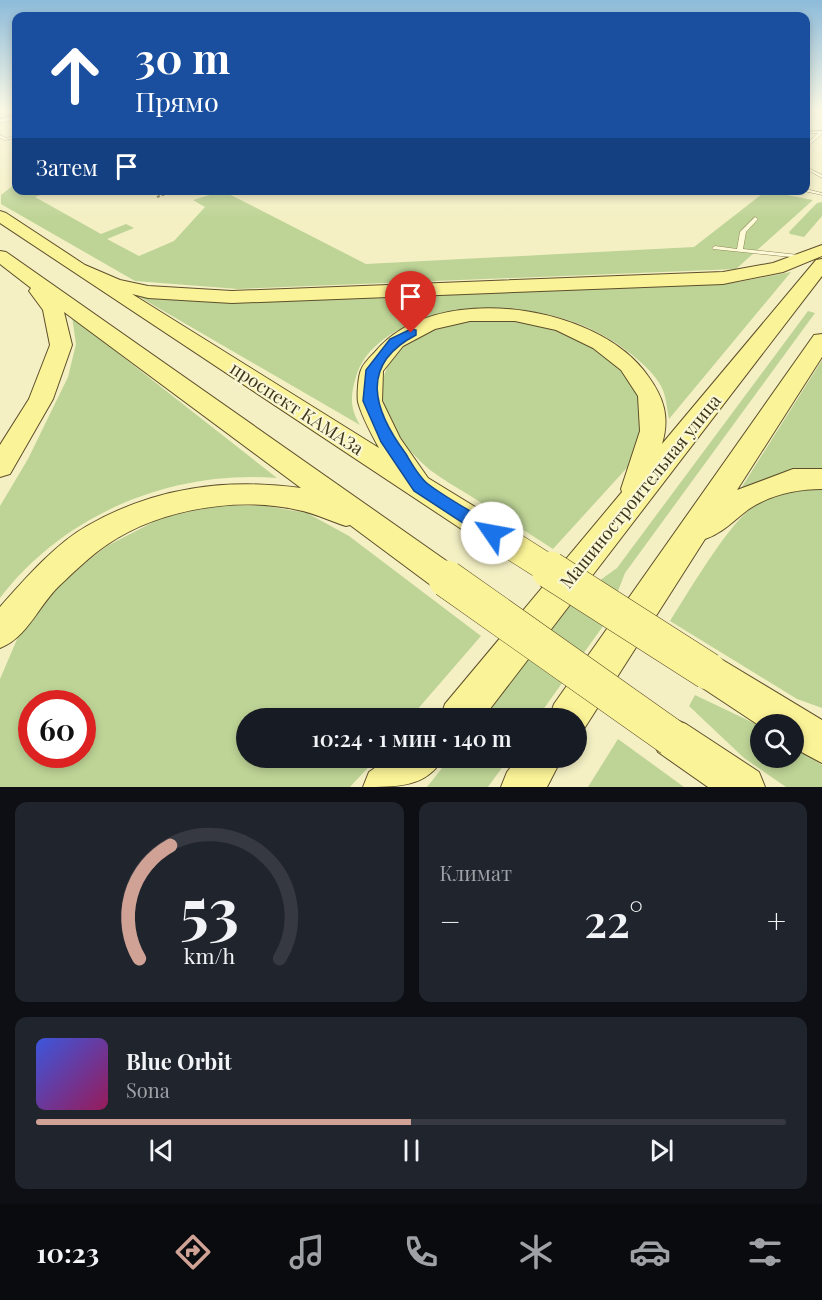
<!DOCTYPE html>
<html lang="ru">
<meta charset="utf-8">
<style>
body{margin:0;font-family:"Playfair Display",serif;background:#20242c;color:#f1f3f6;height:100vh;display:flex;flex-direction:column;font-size:22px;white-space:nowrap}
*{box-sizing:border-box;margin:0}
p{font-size:20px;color:#9ea1a6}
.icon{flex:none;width:33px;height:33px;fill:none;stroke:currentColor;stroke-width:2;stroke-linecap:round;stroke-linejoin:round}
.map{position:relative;height:787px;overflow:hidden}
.side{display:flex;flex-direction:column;gap:15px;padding:15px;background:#0d0f14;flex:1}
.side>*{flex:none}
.top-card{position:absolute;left:12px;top:12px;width:798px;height:183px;border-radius:12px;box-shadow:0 3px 9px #0003;background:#1a4fa0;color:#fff;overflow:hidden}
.controls{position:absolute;left:750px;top:714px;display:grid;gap:12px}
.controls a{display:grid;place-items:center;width:54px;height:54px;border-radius:50%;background:#171b24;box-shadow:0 3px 9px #0003;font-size:30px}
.speed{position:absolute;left:18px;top:690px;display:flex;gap:12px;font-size:30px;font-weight:700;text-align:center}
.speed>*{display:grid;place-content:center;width:78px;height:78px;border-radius:50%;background:#171b24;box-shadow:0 3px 9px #0003;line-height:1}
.speed .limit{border:9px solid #d22;background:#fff;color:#111}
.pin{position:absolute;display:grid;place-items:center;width:51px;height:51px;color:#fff;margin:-62px -26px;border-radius:50% 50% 50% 0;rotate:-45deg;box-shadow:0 0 6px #0007}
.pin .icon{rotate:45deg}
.me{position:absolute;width:66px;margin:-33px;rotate:303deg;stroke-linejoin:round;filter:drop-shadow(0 0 4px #0008)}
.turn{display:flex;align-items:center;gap:21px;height:126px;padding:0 24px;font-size:27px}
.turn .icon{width:78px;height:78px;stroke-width:2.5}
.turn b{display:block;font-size:42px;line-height:51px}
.then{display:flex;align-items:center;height:57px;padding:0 24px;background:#0003;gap:12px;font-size:22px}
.big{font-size:45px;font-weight:600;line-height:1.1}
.side .card{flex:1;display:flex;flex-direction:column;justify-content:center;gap:9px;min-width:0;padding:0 21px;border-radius:12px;background:#20242c}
.side .dial{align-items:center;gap:0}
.dial svg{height:156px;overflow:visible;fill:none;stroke:#363941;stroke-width:7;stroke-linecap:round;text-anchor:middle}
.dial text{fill:#f1f3f6;stroke:none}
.song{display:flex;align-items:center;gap:18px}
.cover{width:72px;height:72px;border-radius:9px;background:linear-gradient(135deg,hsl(230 70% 55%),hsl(330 70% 35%))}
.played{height:6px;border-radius:3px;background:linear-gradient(90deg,#d0a295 50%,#363941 50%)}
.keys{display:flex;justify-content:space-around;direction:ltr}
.heat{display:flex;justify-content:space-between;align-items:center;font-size:33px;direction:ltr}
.side .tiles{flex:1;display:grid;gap:15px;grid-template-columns:1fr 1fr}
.card:last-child{grid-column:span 2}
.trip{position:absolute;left:236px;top:708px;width:351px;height:60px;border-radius:30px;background:#171b24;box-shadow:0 3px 9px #0003;font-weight:600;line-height:60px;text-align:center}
.menu{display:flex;height:96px;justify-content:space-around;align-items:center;background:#090b0e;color:#9ea1a6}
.menu .icon{width:42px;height:42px}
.menu .current{color:#d0a295}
.menu b{font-size:27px;color:#f1f3f6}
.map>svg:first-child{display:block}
</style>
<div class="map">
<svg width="822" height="787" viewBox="0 0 822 787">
<rect width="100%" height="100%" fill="#f4f0c4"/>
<!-- green -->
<g fill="#bed496" fill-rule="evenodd">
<path d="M16 183V190L52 191 35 197 101 234 126 224 134 228 107 239 139 256 174 241 205 207 193 200 223 191 366 264 694 247 766 191 813 200 736 269 238 289 135 281 1 204V195Z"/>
<path d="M822 202V216L804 237 790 234 789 232 817 203Z"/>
<path d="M791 272 669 419C667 409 666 396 662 388 656 375 642 363 631 354 572 306 484 297 414 323 389 332 363 351 356 377 350 396 350 408 360 425L136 295 169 299 692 285 738 282Z"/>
<path d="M808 311 815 313 625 573 606 622 537 718H480L574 599 617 568Z"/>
<path d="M72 317 277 478C172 470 65 513 0 598V506L28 459 68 377 76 344Z"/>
<path d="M474 321H512L548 326 611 356 644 402 643 426 635 459 553 549C525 531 497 513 469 495 456 487 442 479 430 470 404 448 372 409 385 373 397 336 440 327 474 321Z"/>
<path d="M822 360V470L738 493Z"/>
<path d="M822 488V708L797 699 670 621C690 590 727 525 755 505 774 492 800 491 822 488Z"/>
<path d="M221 505 266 506 307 513 349 536 481 636 410 718H246V758H377L350 787H0V679L21 630 62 581 107 546 161 518ZM32 704H82V754H32Z"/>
<path d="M695 695 760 726V758H794V746L822 765V787H786L744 758 689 706Z"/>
<path d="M618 739 684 787H588Z"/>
<path d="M450 758H509L488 787H427Z"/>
</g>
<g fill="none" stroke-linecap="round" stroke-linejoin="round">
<!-- lane casing -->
<g stroke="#918357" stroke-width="1">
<g id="lane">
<path d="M822 131V134L807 147H806V144L818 133 806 134V132Z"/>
<path d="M0 135 6 138 16 136V138L5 140 0 138Z"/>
<path d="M806 167 822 175V178L806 169Z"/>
<path d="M806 189 822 193V195L804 191Z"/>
<path d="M755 217 758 219 746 232 743 249 799 255 802 257 801 258 713 249 712 248 715 246 737 249 740 232Z"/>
</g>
</g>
<!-- street casing -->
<g stroke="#918357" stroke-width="1">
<path id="street" d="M16 115V119L0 123V119Z"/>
</g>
<!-- primary casing -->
<g stroke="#5e4f2c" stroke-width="2">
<g id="primary">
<path d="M0 211 6 213 85 265 120 280 148 286 232 291 723 272 773 263 822 245V256L783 272 723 284 232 303 148 298 132 294 379 448C372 435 362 417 358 402 357 395 358 377 361 370 363 364 370 357 375 352 433 280 598 303 648 376 664 398 670 417 662 444L816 260 822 259V276L483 718H440L445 704 622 492 621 489 640 431 638 396 621 370 593 348 556 330 515 321H470L435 329 403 346 383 371 382 401 400 438 428 478 503 524 507 533 503 542 492 545 481 542 0 223Z"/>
<path d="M0 251 6 252 458 569 463 579 458 589 447 593 436 589 350 525 346 526C330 521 314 513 298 510 238 496 160 509 108 544 91 555 74 572 59 586 39 605 27 638 0 648V607C24 580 55 544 87 526 155 487 225 478 301 488L64 312 72 345 53 399 10 474 0 477V445L29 399 50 345 43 310 29 291 31 288 0 264Z"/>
<path d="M822 334V357L737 490 793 469H822V489C797 489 770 495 749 509 734 520 723 533 705 539L582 732 576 734V718H549L554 704 814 335Z"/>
<path d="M708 653 721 659 822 720V763L794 748V724L760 726 695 683 690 671 695 659Z"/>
<path d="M672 718 686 724 759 772 765 787H708L658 752 652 738 658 724Z"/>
<path d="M389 758H443C427 787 398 787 363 787L369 772Z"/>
<path d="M518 758H562L547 787H501L507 772Z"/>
</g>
</g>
<!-- path-far1 -->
<path stroke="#918357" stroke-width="1.5" stroke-dasharray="2 1.5" stroke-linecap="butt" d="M13 181H16"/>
<!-- path -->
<path stroke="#918357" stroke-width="2" stroke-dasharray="3 2" stroke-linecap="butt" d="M157 197 177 190"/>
<!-- lane -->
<use href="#lane" fill="#fdfad8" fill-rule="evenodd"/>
<!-- street -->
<use href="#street" fill="#fdfad8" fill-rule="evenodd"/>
<!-- primary -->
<use href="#primary" fill="#fbf397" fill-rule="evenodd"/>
<!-- primary-bridge-far1 casing -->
<g stroke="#5e4f2c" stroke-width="29" stroke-linecap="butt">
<path id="primary-bridge-far1" d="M492 533 552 571"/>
</g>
<!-- primary-bridge casing -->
<g stroke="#5e4f2c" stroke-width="38" stroke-linecap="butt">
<g id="primary-bridge">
<path d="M550 570 708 671"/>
<path d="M447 579 672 738"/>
</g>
</g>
<!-- primary-bridge-far1 -->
<use href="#primary-bridge-far1" stroke="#fbf397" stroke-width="28"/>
<!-- primary-bridge -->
<use href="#primary-bridge" stroke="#fbf397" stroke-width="37"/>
</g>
<!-- sky -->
<linearGradient id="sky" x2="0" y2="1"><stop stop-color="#8dbbda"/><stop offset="0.5" stop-color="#faf8e4"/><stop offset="1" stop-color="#faf8e4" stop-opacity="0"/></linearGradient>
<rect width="822" height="218" fill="url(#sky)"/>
<!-- route -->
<path fill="#1a73e8" stroke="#114b97" stroke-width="1.5" d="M411 329 416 330V335C358 365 374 411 406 454 412 464 419 477 428 484 449 500 475 513 498 528L501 533 498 538 492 540 486 538 414 491 381 442 363 401 366 370 390 339Z"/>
<g text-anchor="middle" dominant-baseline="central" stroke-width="4.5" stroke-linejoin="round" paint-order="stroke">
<!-- street labels -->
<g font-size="18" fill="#3f351d" stroke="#faf8d4">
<text transform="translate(297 408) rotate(33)">проспект КАМАЗа</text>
<text transform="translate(640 491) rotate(-51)">Машиностроительная улица</text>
</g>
</g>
</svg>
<div class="controls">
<a><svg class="icon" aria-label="search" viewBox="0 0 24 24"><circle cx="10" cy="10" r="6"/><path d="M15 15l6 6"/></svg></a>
</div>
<div class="speed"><div class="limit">60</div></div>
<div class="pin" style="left:411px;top:333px;background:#d93025"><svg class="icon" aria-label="arrive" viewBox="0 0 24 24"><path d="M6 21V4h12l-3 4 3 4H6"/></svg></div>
<svg class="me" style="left:492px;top:533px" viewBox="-20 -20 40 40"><circle r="19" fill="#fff"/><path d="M0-13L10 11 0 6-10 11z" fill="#1a73e8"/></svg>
<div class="trip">10:24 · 1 мин · 140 m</div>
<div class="top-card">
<div class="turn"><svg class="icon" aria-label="ahead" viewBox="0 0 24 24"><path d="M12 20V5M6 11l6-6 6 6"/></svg><div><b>30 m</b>Прямо</div></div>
<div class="then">Затем<svg class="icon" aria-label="arrive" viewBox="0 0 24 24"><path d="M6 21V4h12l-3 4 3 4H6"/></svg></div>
</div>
</div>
<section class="side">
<div class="tiles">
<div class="card dial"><svg viewBox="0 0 100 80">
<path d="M14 69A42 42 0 1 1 86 69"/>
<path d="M14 69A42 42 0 0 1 30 11" stroke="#d0a295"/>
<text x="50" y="56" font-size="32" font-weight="700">53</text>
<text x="50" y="72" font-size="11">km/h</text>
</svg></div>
<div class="card"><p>Климат</p>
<div class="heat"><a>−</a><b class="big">22°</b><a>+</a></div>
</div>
<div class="card">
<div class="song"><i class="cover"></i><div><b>Blue Orbit</b><p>Sona</p></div></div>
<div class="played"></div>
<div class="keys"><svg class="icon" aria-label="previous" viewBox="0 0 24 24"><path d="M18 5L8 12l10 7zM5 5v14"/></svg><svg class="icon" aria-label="pause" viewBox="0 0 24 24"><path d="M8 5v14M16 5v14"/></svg><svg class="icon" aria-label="next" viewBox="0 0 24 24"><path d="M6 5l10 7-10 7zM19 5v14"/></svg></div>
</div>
</div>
</section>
<nav class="menu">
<b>10:23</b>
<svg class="icon current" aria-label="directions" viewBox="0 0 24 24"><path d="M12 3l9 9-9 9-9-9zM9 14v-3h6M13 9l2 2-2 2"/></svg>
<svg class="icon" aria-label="music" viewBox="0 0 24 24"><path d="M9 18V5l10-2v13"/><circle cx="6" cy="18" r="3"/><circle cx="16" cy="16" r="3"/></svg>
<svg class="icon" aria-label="phone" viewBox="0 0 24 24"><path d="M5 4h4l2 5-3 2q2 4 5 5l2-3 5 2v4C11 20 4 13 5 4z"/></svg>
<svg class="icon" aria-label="climate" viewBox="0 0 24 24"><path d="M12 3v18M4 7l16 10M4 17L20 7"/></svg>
<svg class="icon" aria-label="car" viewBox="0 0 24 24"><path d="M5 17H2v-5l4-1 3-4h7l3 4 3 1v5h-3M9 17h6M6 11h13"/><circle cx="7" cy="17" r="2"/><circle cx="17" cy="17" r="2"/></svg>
<svg class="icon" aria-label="filters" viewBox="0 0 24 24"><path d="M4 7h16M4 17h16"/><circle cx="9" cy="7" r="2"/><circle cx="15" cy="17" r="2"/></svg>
</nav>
